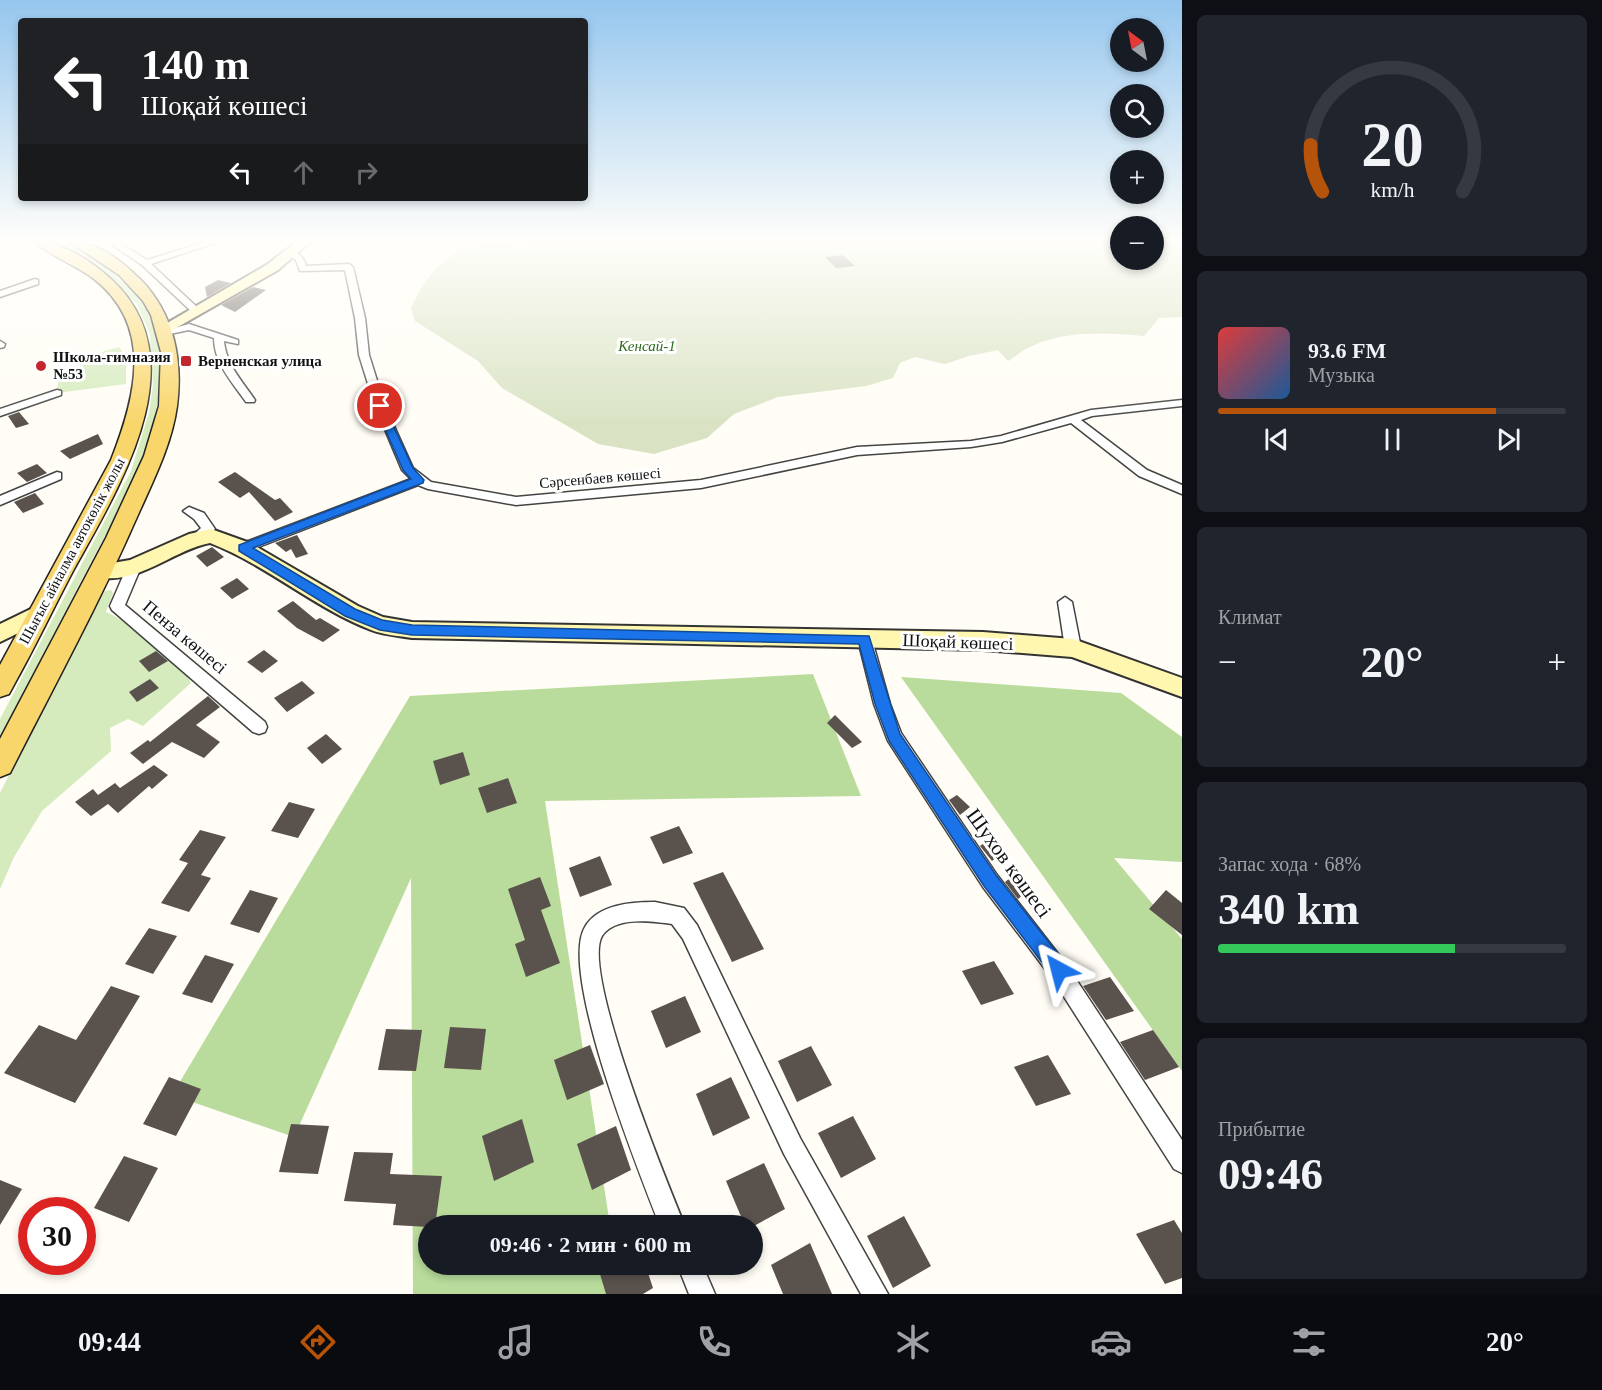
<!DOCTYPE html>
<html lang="ru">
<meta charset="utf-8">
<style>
body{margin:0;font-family:Georgia,serif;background:#20242c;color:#f1f3f6;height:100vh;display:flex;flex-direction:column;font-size:22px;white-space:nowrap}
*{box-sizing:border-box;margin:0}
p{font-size:20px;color:#9ea1a6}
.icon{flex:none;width:33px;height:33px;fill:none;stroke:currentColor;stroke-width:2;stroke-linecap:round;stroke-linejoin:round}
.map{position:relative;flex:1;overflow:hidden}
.side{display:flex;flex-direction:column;gap:15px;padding:15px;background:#0d0f14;width:420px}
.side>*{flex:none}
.banner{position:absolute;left:18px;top:18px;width:570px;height:183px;border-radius:6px;box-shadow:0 3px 9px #0003;background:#202124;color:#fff;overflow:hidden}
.needle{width:39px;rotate:328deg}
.fabs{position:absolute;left:1110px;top:18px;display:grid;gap:12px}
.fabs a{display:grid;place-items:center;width:54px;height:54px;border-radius:50%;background:#171b24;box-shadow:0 3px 9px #0003;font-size:30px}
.speed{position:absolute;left:18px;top:1197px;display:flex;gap:12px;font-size:30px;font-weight:700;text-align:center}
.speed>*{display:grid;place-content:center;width:78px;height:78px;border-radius:50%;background:#171b24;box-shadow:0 3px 9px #0003;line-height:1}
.speed .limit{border:9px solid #d22;background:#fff;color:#111}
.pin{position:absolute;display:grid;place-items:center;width:51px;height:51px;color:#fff;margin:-26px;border:3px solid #fff;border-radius:50%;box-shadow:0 2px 6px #0007}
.me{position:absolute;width:66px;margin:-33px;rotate:322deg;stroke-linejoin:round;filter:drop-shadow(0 0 4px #0008)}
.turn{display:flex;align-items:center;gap:21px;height:126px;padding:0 24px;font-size:27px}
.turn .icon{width:78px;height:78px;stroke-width:2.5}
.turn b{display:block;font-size:42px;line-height:51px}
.lanes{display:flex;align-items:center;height:57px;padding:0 24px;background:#0003;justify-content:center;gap:30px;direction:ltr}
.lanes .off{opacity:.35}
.big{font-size:45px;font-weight:800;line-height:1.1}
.side .widget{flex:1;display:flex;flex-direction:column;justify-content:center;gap:9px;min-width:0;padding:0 21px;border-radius:9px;background:#20242c}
.side .dial{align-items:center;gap:0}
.dial svg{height:156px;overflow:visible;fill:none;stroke:#363941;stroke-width:7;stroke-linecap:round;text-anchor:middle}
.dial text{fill:#f1f3f6;stroke:none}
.song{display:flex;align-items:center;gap:18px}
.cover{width:72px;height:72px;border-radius:9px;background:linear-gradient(135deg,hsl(0 70% 55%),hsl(210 70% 35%))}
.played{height:6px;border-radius:3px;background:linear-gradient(90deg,#b45309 80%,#363941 80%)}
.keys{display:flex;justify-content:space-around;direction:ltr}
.heat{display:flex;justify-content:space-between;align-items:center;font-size:33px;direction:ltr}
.charge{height:9px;border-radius:4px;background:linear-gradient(90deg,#34c759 68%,#363941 0)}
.trip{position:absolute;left:418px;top:1215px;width:345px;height:60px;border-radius:30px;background:#171b24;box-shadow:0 3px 9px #0003;font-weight:800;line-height:60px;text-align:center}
.tabs{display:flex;height:96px;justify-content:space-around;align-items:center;background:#090b0e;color:#9ea1a6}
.tabs .icon{width:42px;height:42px}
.tabs .selected{color:#b45309}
.tabs b{font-size:27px;color:#f1f3f6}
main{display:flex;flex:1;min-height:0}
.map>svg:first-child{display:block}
</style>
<main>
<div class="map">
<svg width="1182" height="1294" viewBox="0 0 1182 1294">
<rect width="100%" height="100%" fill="#fffdf5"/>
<!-- green -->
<g fill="#d5ebbd">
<path d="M51 242C77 242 102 263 120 280 137 295 156 311 159 334 172 425 121 504 81 581 54 633 27 686 0 738V719L131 471 149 413 153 385 150 334 137 304 92 261Z"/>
<path d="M119 347 126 357V384L57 393 58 382 104 351Z"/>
<path d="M111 590 113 593 106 612C125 619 185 665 191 683L143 726 128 719 110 728 111 751 42 811 14 857 0 889V793L93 606 105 591Z"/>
</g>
<!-- forest -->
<g fill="#b9dc9c">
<path d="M813 674 861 796 545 801 610 1225 429 1226V1264L616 1265 621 1294H413L411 878 294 1137 172 1095 410 696Z"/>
<path d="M901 677 1121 693 1182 737V862L1114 858 1182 939V1071Z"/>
</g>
<!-- cemetery -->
<path fill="#d9e3c4" d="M529 242H1120V260H1154V242H1182V317L1159 318 1144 336C1108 333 1067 330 1032 346 1024 349 1016 356 1008 361L998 350 969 356 945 364 915 357 900 363 893 378 866 386 778 397 734 414 707 438 654 454 598 444 502 388 478 361 415 321 411 308C426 274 451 244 491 243 503 243 517 246 529 247Z"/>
<!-- building -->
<g fill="#5a524d">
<path d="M843 255 855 266 836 268 825 257Z"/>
<path d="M218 280 231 283 207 297 205 287Z"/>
<path d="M253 287 266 290 235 312 221 305Z"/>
<path d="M19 412 29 424 16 428 8 416Z"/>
<path d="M98 434 103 444 70 459 60 451Z"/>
<path d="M37 464 47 473 27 482 17 473Z"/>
<path d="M235 472 275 500 280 498 293 512 275 521 249 492 240 498 218 482Z"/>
<path d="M35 493 44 504 23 513 14 502Z"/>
<path d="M297 535 308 554 296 558 291 549 286 552 275 543Z"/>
<path d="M212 547 224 557 207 567 196 556Z"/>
<path d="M237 578 249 589 232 599 220 588Z"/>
<path d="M293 601 316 620 320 618 340 630 323 642 297 628 277 611Z"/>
<path d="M264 650 278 661 262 673 247 662Z"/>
<path d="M156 651 168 661 149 672 139 661Z"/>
<path d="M150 679 159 688 137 702 129 692Z"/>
<path d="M302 681 315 693 287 712 274 698Z"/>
<path d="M208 696 220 707 196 725 220 742 204 758 172 742 143 764 130 753 148 740 150 742Z"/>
<path d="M835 715 862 742 852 748 827 723Z"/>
<path d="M326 734 342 749 322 764 307 748Z"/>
<path d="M463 752 470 775 440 785 433 761Z"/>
<path d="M154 765 168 775 152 789 149 786 118 813 108 804 91 816 75 802 93 789 98 795 115 783 120 788Z"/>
<path d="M508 778 517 803 487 813 478 788Z"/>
<path d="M957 795 970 807 960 815 949 800Z"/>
<path d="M289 802 315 809 298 838 271 831Z"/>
<path d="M679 826 693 853 663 864 650 837Z"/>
<path d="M200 830 226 837 201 875 211 878 189 912 161 903 188 863 179 860Z"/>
<path d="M988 840 1002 853 992 861 980 846Z"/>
<path d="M600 856 612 885 580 897 569 868Z"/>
<path d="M723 872 764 949 732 962 693 883Z"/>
<path d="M540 877 551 906 541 910 560 963 526 977 515 944 525 940 508 889Z"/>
<path d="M1010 878 1025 893 1018 899 1005 882Z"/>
<path d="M250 890 278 898 259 933 230 924Z"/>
<path d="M1166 890 1182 903V935L1149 909Z"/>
<path d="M149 928 177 936 153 974 125 964Z"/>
<path d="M205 955 234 964 212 1003 182 994Z"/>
<path d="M994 961 1014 994 981 1005 962 971Z"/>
<path d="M1110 977 1134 1011 1106 1020 1083 986Z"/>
<path d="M111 986 140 996 75 1103 4 1073 39 1025 76 1040Z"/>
<path d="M685 996 701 1032 666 1048 651 1011Z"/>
<path d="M450 1027 486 1029 481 1070 444 1068Z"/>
<path d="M386 1029 422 1030 416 1071 378 1070Z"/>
<path d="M1153 1030 1179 1067 1145 1080 1120 1042Z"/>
<path d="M590 1045 604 1084 567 1100 554 1060Z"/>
<path d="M811 1046 832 1085 797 1102 778 1061Z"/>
<path d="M1048 1055 1071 1094 1036 1106 1014 1067Z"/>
<path d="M169 1077 201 1089 176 1136 143 1124Z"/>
<path d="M731 1077 750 1118 713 1136 696 1094Z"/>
<path d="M853 1116 876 1159 841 1178 818 1133Z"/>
<path d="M522 1119 534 1162 494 1181 482 1136Z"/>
<path d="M291 1124 329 1126 318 1174 279 1172Z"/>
<path d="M616 1126 631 1170 592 1190 577 1144Z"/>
<path d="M354 1152 393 1153 390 1174 442 1176 435 1226 429 1227 393 1225 396 1204 344 1201Z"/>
<path d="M124 1156 158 1168 129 1222 94 1208Z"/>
<path d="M764 1163 785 1209 754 1226H745L726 1181Z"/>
<path d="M0 1180 22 1189 0 1225Z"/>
<path d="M904 1216 931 1266 893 1288 867 1236Z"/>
<path d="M1174 1220 1182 1233V1278L1165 1284 1136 1234Z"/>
<path d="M810 1243 832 1294H783L771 1265Z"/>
<path d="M597 1264H645L653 1288 643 1294H606Z"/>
</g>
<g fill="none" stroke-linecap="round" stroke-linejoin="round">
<!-- street casing -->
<g stroke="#444" stroke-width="3">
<g id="street">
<path d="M108 242H118L147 260 205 242H218L151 264 199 309V313H193L142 265Z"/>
<path d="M288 251C298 250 304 258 306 266L349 264 353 267 365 318 369 355 385 406 413 468 431 482 516 497 701 480 857 447 971 441 1001 436 1091 410 1182 400V406L1092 416 1081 420 1147 470 1182 485V494L1139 476 1071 423 1002 442 971 447 857 455 701 488 516 505 428 489 418 485 243 553 236 548 238 545 411 479 402 470 375 406 359 355 355 318 345 270 300 271 296 260 288 255Z"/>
<path d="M35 279 38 280V284L0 297V291Z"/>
<path d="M189 324 238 340V344L224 341C226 365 243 382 255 400L254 402H246C232 382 214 363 214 338L189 330 165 335 160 332Z"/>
<path d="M0 341 5 344 4 347 0 348Z"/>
<path d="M57 390 61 391V395L0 416V409Z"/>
<path d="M57 472 61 473V479L0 505V496Z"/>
<path d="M189 507 204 513 215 529 201 542 196 543 189 539 201 528 194 519 183 511Z"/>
<path d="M134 562 141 567 125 605 265 722 267 727 265 732 259 734 253 732 112 610 110 606 127 567Z"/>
<path d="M1065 597 1072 602 1081 648 1078 652H1068L1065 648 1058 602Z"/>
<path d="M865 634 870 636 872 640 890 704 901 733 997 875 1066 964 1182 1140V1173L1174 1169 1052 978 983 887 888 741 874 704 858 640 860 636Z"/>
<path d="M655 902 684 908 697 925 800 1138 888 1294H861L784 1154 683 939 672 924C652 921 615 916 602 936 581 972 667 1182 685 1226H660C640 1174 558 972 585 927 598 904 632 902 655 902Z"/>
<path d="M677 1264H702L715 1294H689Z"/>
</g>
</g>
<!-- secondary casing -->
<g stroke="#333" stroke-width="4">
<g id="secondary">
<path d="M296 242H310L278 270 169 332 164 333 157 329 268 264Z"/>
<path d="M211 529 250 543 358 606 383 617 412 622 983 632 1073 639 1182 678V697L1072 657 983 650 412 638C399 636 384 635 371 630 314 608 267 565 210 543 172 550 135 588 95 576L92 571 95 566 130 560 189 534Z"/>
<path d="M39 605 47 607 50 613 47 619 0 642V624Z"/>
</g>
</g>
<!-- primary casing -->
<g stroke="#222" stroke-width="3">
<g id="primary">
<path d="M35 242C63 242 91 261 111 279 200 360 118 489 73 571 54 607 36 645 16 681L9 694 0 697V665L111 460C135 399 155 327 94 279 79 267 45 253 35 242Z"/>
<path d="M70 242C99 242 120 260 140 279 174 313 183 360 177 406 172 444 153 481 137 517 99 604 53 688 10 773L0 777V739L106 538 144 456 159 406 161 352 151 315 143 301 119 275Z"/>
</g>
</g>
<!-- street -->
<use href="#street" fill="#fff" fill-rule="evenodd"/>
<!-- secondary -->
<use href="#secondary" fill="#fff6b0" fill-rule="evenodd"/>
<!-- primary -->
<use href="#primary" fill="#f9d66b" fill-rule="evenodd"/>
</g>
<!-- sky -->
<linearGradient id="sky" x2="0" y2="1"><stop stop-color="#95c6ee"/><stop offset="0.57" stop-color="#fffefa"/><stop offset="1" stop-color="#fffefa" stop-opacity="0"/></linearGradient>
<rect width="1182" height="423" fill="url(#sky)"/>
<!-- route -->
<path fill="#1a73e8" stroke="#114b97" stroke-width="1.5" d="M380 403 384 406 413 468 424 480 423 483 253 548 355 609 382 620 412 625 869 636 900 734 996 875 1066 964 1069 970 1066 977 1059 980 1053 977 984 886 889 741 875 704 859 644 412 635 380 630 345 616 239 551V545L411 479 403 470 375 406Z"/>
<!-- markers -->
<g fill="#c4262e" stroke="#fff" stroke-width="2">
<rect x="180" y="355" width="12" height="12" rx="3"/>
<circle cx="41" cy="366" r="6"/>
</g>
<g text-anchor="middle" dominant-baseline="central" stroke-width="6" stroke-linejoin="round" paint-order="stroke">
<!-- far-park labels -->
<g font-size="15" font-style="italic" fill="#2f6b1f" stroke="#fff">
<text x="647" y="346">Кенсай-1</text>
</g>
<!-- far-poi labels -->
<g font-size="15" font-weight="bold" fill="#111" stroke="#fff" text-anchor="start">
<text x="53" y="357">Школа-гимназия<tspan x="53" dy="17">№53</tspan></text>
<text x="198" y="361">Верненская улица</text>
</g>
<!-- far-street labels -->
<g font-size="15" fill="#111" stroke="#fff">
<text transform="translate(600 478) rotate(-5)">Сәрсенбаев көшесі</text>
<text transform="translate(72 551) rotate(-62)">Шығыс айналма автокөлік жолы</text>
</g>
<!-- street labels -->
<g font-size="18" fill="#111" stroke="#fff">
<text transform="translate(185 637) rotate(40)">Пенза көшесі</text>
<text transform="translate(958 642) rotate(2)">Шоқай көшесі</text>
</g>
<!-- near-street labels -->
<g font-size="21" fill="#111" stroke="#fff">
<text transform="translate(1009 863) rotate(54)">Шухов көшесі</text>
</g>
</g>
</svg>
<div class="fabs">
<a><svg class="needle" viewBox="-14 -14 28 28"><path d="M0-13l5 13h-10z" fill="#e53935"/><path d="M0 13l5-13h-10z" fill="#9ea1a6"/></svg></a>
<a><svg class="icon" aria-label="search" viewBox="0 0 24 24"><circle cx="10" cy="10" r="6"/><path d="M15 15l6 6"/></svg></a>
<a>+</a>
<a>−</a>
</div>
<div class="speed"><div class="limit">30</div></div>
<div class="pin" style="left:380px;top:406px;background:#d93025"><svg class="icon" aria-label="arrive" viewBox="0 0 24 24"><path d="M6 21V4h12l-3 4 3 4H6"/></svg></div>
<svg class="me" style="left:1059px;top:970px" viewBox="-20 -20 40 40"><path d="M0-17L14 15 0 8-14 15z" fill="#1a73e8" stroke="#fff" stroke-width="4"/></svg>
<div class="trip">09:46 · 2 мин · 600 m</div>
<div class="banner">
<div class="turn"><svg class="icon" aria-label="left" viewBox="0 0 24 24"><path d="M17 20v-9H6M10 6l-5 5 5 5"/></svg><div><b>140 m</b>Шоқай көшесі</div></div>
<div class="lanes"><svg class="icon" aria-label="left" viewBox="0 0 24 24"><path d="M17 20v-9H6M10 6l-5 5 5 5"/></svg><svg class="icon off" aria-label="ahead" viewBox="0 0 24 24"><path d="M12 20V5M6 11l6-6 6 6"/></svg><svg class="icon off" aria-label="right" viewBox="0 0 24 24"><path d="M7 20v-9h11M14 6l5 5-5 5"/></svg></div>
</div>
</div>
<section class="side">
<div class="widget dial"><svg viewBox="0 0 100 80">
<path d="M14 69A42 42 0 1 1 86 69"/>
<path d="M14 69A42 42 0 0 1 8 45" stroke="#b45309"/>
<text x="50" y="56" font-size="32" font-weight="700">20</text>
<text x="50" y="72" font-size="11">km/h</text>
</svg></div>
<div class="widget">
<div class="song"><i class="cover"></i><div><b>93.6 FM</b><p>Музыка</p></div></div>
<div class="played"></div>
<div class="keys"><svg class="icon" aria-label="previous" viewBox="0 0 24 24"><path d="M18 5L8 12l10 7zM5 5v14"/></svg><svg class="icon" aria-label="pause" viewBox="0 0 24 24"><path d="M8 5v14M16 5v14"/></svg><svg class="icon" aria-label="next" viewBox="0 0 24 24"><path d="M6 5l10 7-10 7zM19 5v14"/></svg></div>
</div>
<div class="widget"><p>Климат</p>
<div class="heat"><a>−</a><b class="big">20°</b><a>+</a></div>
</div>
<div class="widget"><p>Запас хода · 68%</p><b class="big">340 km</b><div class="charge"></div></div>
<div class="widget"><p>Прибытие</p><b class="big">09:46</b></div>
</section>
</main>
<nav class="tabs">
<b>09:44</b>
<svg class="icon selected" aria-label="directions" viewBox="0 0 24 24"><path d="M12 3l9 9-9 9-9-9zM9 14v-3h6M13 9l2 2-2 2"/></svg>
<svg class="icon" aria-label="music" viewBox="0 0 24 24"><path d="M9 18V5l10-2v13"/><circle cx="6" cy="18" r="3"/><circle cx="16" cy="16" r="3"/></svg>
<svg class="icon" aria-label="phone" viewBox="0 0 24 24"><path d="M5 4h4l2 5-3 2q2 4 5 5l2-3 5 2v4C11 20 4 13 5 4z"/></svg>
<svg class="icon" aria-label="climate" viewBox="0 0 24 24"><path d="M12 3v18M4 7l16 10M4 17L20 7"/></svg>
<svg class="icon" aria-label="car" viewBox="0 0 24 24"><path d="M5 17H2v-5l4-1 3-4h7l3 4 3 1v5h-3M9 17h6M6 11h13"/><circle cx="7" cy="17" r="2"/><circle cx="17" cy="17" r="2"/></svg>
<svg class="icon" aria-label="filters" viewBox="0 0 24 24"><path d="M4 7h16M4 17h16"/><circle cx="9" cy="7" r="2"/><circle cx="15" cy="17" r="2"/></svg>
<b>20°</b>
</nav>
